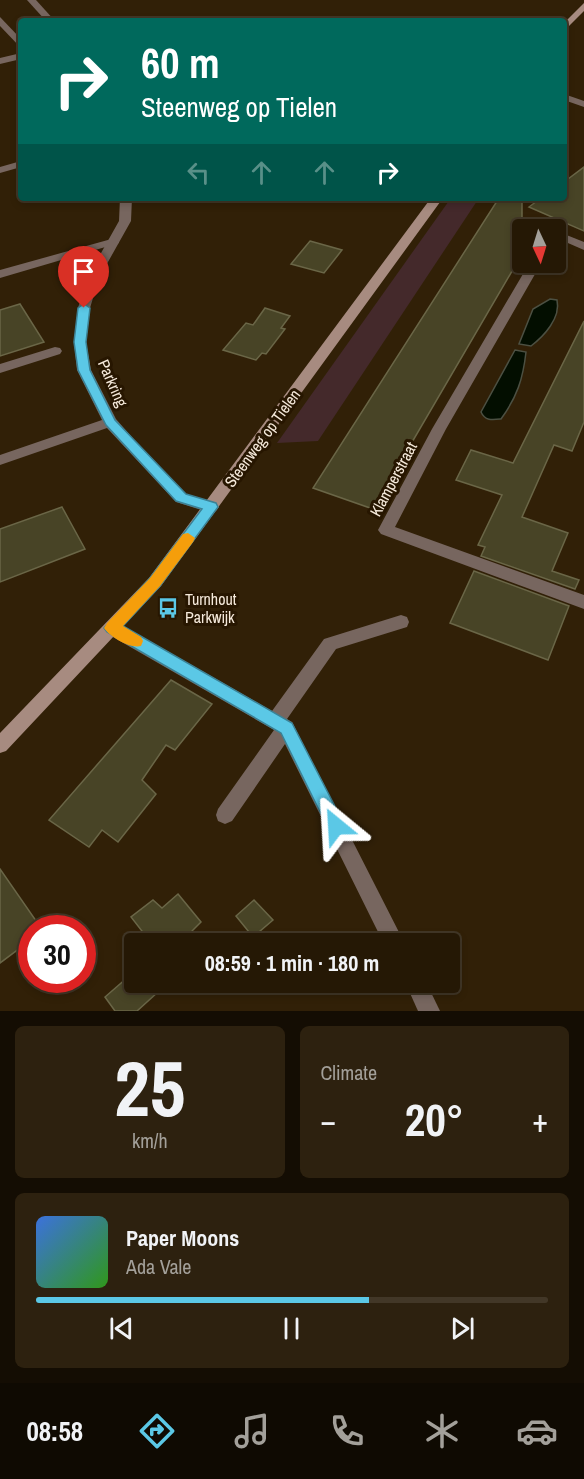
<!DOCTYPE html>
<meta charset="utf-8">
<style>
body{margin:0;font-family:"Archivo Narrow",sans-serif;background:#2d210f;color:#f1f3f6;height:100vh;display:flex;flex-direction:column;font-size:22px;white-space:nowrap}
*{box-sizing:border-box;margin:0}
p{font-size:20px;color:#a3a09a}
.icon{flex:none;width:33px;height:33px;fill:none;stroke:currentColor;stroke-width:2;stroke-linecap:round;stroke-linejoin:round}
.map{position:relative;height:1011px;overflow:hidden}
.side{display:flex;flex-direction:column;gap:15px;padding:15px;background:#140d03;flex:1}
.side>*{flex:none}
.banner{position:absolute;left:18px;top:18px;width:549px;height:183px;border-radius:6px;box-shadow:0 3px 9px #0003,0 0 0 2px #423727;background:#00695c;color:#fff;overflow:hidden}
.needle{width:39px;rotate:176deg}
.tools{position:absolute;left:512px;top:219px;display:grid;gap:12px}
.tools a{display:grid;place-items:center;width:54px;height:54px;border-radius:6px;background:#251805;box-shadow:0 3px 9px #0003,0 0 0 2px #423727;font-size:30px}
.speed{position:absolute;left:18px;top:915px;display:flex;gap:12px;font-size:30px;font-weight:700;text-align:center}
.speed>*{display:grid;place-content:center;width:78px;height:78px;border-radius:50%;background:#251805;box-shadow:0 3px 9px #0003,0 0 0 2px #423727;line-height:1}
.speed .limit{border:9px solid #d22;background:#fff;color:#111}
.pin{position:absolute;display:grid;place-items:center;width:51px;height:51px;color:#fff;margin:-62px -26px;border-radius:50% 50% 50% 0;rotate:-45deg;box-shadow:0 0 6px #0007}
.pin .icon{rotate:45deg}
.me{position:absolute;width:66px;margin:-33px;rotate:333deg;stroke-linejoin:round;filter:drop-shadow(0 0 4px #0008)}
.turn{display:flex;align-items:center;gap:21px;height:126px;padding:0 24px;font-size:27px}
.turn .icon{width:78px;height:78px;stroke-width:2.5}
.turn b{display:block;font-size:42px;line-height:51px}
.lanes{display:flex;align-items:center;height:57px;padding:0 24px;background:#0003;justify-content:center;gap:30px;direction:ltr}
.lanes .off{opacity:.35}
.big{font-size:45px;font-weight:700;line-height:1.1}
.side .card{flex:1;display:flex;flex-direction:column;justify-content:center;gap:9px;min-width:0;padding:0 21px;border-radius:9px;background:#2d210f}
.side .dial{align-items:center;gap:0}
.dial b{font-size:78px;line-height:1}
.song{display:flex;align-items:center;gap:18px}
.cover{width:72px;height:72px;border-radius:9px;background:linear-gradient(135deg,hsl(220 70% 55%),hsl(110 70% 35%))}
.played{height:6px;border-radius:3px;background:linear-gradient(90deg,#5bc8e6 65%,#423727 65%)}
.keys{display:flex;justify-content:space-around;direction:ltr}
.heat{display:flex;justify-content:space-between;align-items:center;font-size:33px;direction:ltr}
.side .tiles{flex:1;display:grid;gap:15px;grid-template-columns:1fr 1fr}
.card:last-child{grid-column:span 2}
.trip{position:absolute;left:124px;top:933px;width:336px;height:60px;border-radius:6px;background:#251805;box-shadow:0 3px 9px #0003,0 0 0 2px #423727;font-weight:700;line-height:60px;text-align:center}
.tabs{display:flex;height:96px;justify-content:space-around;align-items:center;background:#0f0a02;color:#a3a09a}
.tabs .icon{width:42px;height:42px}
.tabs .on{color:#5bc8e6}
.tabs b{font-size:27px;color:#f1f3f6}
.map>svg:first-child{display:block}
</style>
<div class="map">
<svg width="584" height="1011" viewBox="0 0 584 1011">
<rect width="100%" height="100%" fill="#312007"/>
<!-- green -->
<path fill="#44292b" d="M451 198H479L318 441 277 443Z"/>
<!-- water -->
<g fill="#030e00" stroke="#4c5042" stroke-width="1.5">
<path d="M550 299 557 300C561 318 544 336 531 346L519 344 533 309Z"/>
<path d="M515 350 526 352C523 379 517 397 501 419 492 420 485 421 481 412Z"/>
</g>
<!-- building -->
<g fill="#484426" stroke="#6a6647" stroke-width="1.5">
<path d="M584 167V231L529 207 541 198H564V182Z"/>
<path d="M499 198H522V254L373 509 313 488Z"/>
<path d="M310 241 342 250 324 273 291 264Z"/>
<path d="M20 304 44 342 0 356V310Z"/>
<path d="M265 308 290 316 281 328 285 329 266 354 262 353 256 360 223 350 246 323 253 325Z"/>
<path d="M584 321V422L572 451 554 445 522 517 568 533 552 571 579 580 575 589 481 556 485 547 478 545 502 495 456 480 471 450 513 463Z"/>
<path d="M62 507 85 549 0 582V529Z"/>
<path d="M474 571 569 606 548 660 450 623Z"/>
<path d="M171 680 212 704 175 750 166 745 142 780 156 794 118 842 102 830 89 847 49 820Z"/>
<path d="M0 869 41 928H32V939L0 963Z"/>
<path d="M178 894 201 922 185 938 189 944H152L131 917 153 900 162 908Z"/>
<path d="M254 900 273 920 253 937 236 916Z"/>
<path d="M135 971V982H169L137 1011H115L105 997Z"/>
</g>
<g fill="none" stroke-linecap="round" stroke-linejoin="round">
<!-- lane -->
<path fill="#77665f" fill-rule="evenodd" d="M115 238 119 239V243L0 278V270Z"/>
<!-- street -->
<g fill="#77665f" fill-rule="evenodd">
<path d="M27 0H36L55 21H46Z"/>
<path d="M0 17 21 39V48L0 26Z"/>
<path d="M21 53V59L0 64V58Z"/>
<path d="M564 94 584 101V107L564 100Z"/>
<path d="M21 161V167L0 173V167Z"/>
<path d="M120 198H132L131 221 99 278 90 308 86 342 91 370 116 419 148 456 186 494 216 503 219 507 216 511 211 513 176 502 107 428 0 465V455L102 420 77 370 74 342 78 308 87 278 119 221Z"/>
<path d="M559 232 584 242V250L561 240 555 243V233Z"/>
<path d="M530 262H542L446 429 395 527 584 595V609L381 534 378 530 432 429Z"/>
<path d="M55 347 60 348 62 351 60 354 0 373V364Z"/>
<path d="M401 615 407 617 409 622 407 627 336 649 287 719 292 722 405 944H384L285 744 232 821 225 824 218 821 216 815 218 809 274 730 106 633 104 628 106 623 112 621 118 623 272 711 324 639Z"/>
<path d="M405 982H426L440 1011H418Z"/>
</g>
<!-- secondary -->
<g fill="#a78b80" fill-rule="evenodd">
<path d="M584 3V11L564 31V23Z"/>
<path d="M431 198H443L161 586 6 751 0 753V733L149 578Z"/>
</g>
</g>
<!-- route -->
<path fill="#5bc8e6" stroke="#3b8296" stroke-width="1.5" d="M84 304 90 308 86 342 90 370 115 420 186 494 216 503 218 507 160 586 123 626 292 723 342 820 344 826 342 832 336 834 330 832 281 733 107 632 104 628 150 578 202 509 176 501 106 425 78 370 74 342 78 308Z"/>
<!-- slow -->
<path fill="#f59e0b" d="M188 533 195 538 193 542 160 586 123 626 141 637 143 641 141 646C130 649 110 637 104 628L107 623 150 578 183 534Z"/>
<!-- icons -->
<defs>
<g id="bus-bare" transform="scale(1.62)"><path d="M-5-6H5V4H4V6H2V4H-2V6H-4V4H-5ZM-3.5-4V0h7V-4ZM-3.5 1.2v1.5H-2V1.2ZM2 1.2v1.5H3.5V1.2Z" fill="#5bc8e6" stroke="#271600" stroke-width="2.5" paint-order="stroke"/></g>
</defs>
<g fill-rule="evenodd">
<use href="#bus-bare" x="168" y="608"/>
</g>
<g text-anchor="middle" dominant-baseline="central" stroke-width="6" stroke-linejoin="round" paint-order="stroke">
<!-- street labels -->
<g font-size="16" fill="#f6eadb" stroke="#271600">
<text transform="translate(113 383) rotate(66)">Parkring</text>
<text transform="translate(262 438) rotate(-54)">Steenweg op Tielen</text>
<text transform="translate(393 479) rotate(-62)">Klamperstraat</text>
</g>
<!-- poi labels -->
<g font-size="16" fill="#f6eadb" stroke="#271600" text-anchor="start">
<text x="185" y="599">Turnhout<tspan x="185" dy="18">Parkwijk</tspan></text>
</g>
</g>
</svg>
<div class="tools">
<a><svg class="needle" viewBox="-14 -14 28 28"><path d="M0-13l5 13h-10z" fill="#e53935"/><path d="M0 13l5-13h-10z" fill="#a3a09a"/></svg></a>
</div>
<div class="speed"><div class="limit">30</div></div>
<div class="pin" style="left:84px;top:308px;background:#d93025"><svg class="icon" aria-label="arrive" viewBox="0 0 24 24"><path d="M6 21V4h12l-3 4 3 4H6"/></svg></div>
<svg class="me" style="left:336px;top:826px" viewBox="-20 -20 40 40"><path d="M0-17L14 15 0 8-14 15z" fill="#5bc8e6" stroke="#fff" stroke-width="4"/></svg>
<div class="trip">08:59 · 1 min · 180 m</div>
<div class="banner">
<div class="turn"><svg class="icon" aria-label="right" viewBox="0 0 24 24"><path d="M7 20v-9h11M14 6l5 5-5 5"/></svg><div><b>60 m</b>Steenweg op Tielen</div></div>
<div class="lanes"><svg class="icon off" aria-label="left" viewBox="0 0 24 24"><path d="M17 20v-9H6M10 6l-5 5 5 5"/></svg><svg class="icon off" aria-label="ahead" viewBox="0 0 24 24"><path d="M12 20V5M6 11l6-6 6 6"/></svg><svg class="icon off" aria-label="ahead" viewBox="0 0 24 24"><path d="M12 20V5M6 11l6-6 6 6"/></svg><svg class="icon" aria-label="right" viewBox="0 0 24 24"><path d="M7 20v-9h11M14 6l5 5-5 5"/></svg></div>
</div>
</div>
<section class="side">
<div class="tiles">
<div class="card dial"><b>25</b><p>km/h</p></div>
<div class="card"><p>Climate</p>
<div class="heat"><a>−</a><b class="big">20°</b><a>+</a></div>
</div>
<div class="card">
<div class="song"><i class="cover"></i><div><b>Paper Moons</b><p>Ada Vale</p></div></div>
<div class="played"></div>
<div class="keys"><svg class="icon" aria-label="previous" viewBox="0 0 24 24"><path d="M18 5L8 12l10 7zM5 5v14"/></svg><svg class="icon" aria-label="pause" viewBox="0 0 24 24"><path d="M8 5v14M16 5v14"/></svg><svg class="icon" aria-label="next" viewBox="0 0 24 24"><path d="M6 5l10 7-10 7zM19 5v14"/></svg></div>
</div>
</div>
</section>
<nav class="tabs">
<b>08:58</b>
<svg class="icon on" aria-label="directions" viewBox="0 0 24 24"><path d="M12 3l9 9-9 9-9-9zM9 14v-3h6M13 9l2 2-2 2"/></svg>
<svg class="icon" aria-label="music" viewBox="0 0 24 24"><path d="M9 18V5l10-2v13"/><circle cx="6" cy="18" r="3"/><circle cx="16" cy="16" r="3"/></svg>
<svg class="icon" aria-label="phone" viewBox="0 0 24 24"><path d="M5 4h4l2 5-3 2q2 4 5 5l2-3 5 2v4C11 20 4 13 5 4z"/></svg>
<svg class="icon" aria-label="climate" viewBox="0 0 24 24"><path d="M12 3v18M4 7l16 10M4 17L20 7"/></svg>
<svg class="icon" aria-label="car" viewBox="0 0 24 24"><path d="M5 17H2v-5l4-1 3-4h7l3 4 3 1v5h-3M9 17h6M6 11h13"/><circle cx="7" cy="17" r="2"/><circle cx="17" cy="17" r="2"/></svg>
</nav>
